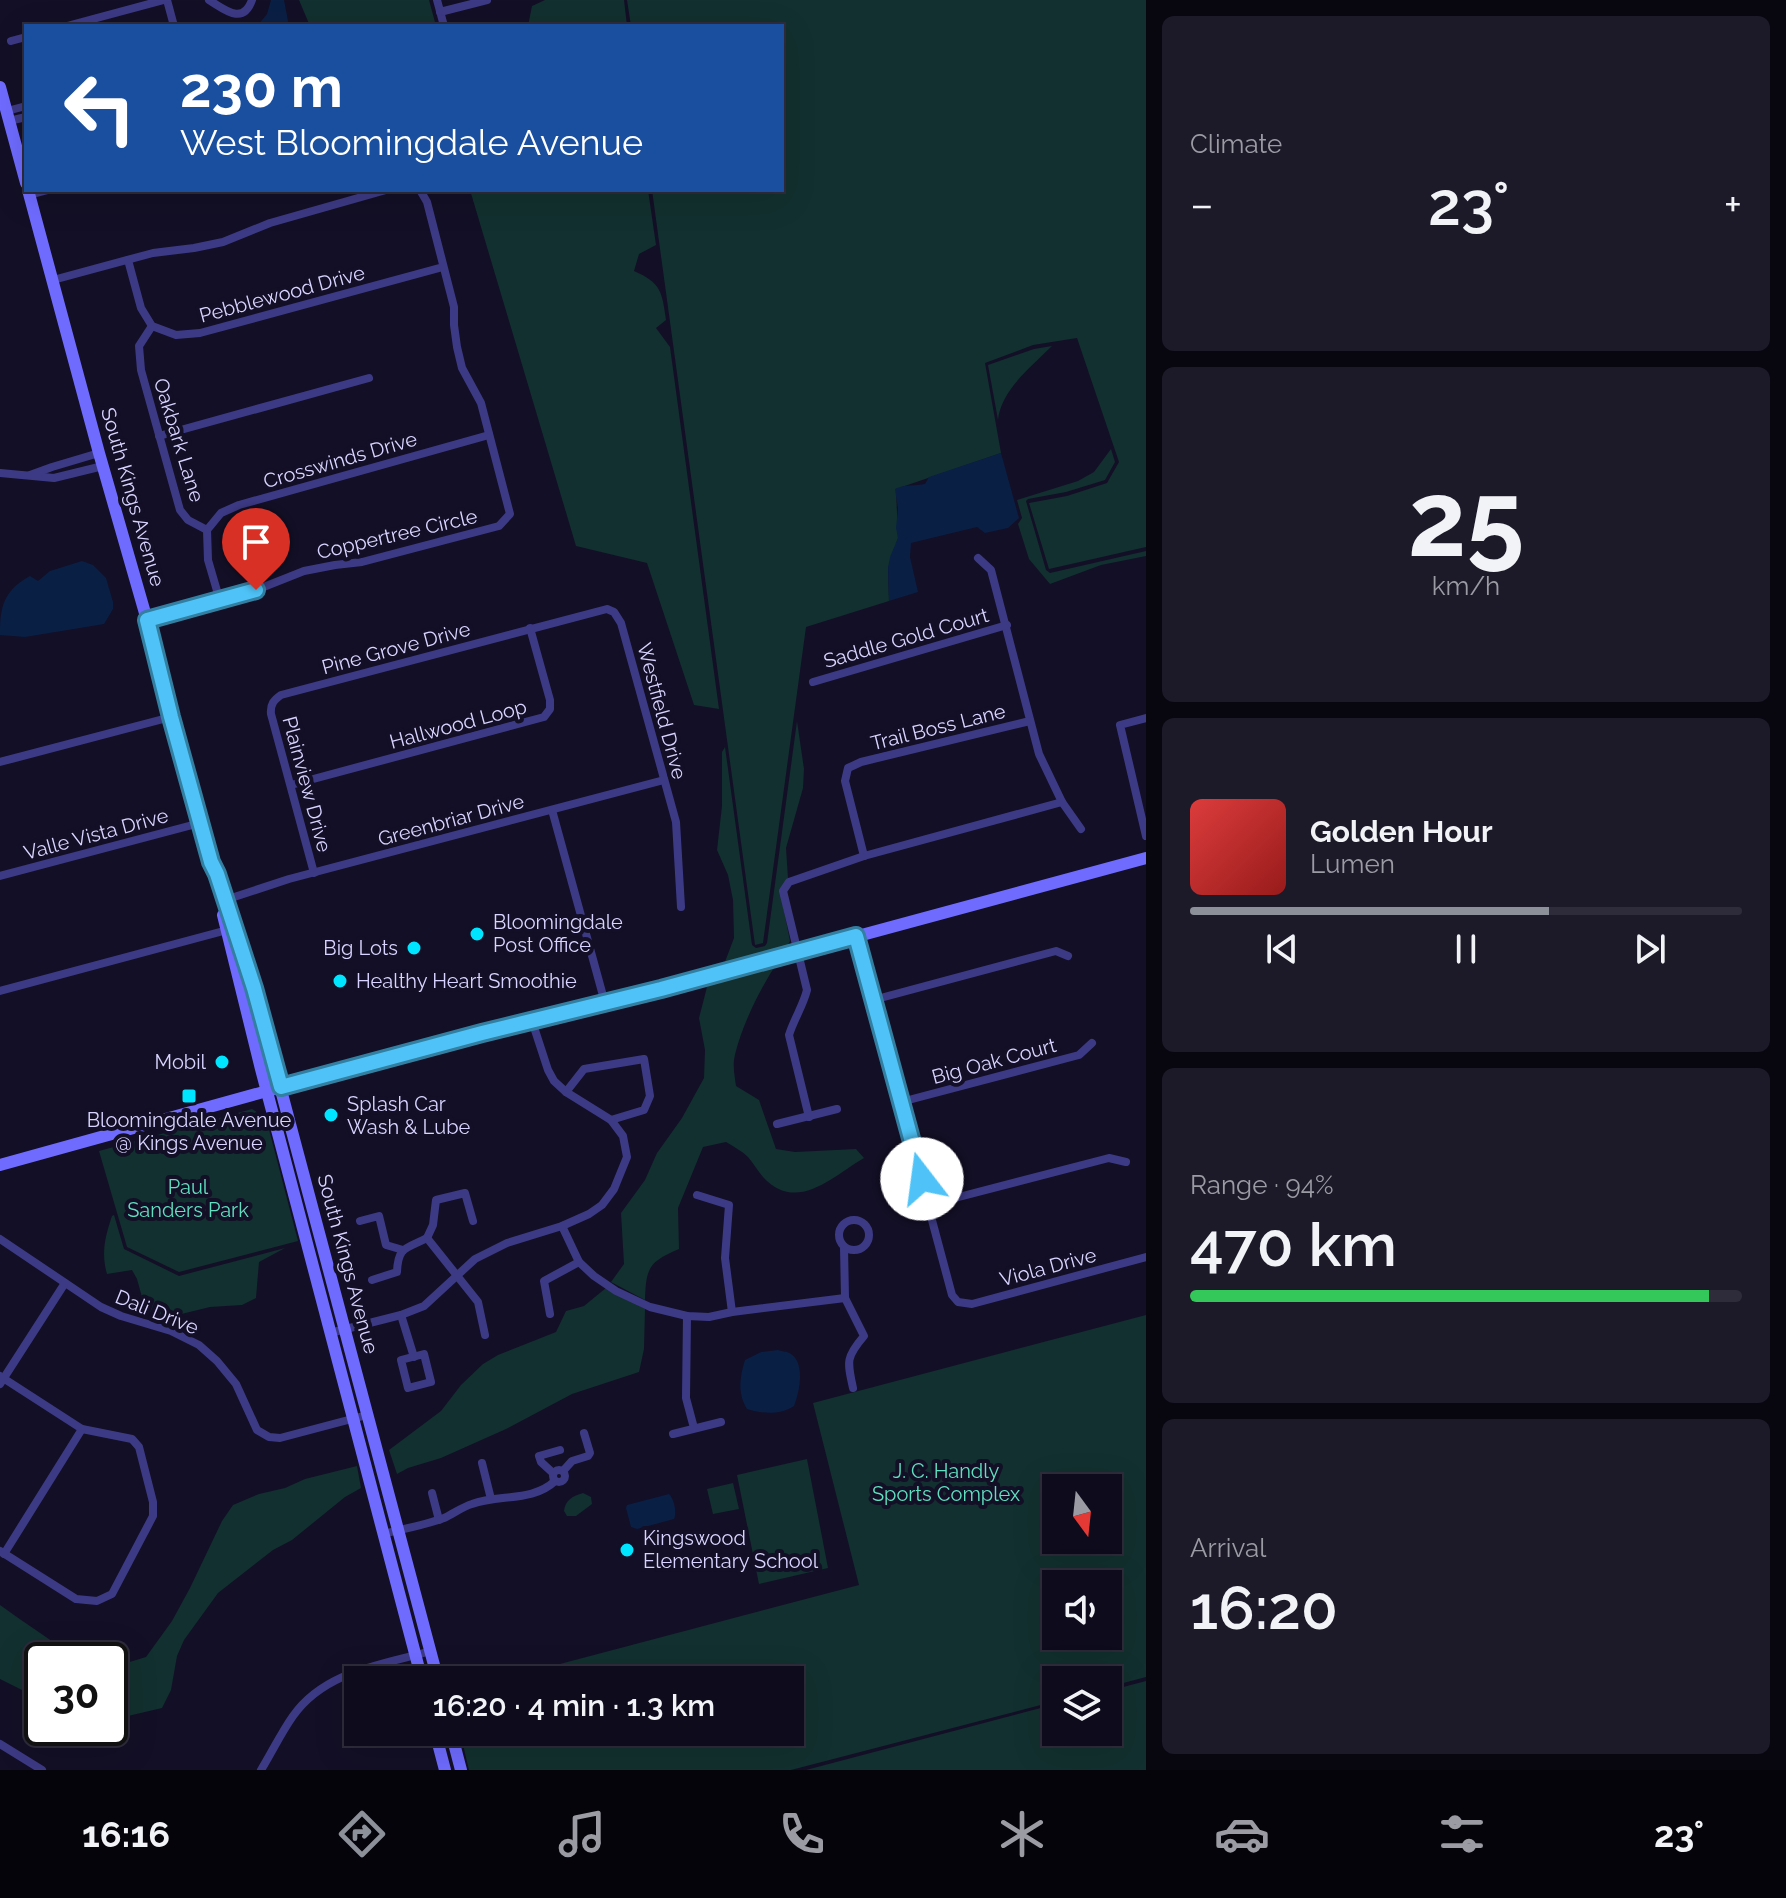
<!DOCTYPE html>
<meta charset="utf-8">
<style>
body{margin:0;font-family:Raleway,sans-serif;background:#1c1929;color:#f1f3f6;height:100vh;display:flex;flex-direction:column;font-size:30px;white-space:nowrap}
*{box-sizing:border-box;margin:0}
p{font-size:26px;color:#9b9ba3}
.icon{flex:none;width:44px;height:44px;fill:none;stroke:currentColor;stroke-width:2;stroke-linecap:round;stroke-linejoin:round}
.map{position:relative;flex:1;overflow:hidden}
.details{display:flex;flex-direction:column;gap:16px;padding:16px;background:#08060f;width:640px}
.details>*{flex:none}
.hud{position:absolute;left:24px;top:24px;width:760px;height:168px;border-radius:0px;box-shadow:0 8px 32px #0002,0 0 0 2px #2e2b3b;background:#1a4fa0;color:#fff;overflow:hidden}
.needle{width:52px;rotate:165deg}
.fabs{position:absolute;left:1042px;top:1474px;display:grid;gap:16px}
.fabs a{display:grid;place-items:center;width:80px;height:80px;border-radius:0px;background:#0e0b1c;box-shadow:0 8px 32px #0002,0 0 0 2px #2e2b3b;font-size:40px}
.speed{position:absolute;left:24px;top:1642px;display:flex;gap:16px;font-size:40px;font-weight:700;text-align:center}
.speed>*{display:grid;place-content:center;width:104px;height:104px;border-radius:50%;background:#0e0b1c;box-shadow:0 8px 32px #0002,0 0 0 2px #2e2b3b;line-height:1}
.speed .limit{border:4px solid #111;border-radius:12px;background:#fff;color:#111}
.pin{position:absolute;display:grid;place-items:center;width:68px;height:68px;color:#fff;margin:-82px -34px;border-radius:50% 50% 50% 0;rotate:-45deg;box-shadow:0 0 8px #0007}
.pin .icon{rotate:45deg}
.me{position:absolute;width:88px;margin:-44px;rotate:345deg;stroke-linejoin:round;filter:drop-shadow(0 0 6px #0008)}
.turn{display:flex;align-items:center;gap:28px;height:168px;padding:0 24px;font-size:36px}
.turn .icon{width:104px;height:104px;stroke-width:2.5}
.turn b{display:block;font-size:56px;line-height:68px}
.big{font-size:60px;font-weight:600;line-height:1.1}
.details .card{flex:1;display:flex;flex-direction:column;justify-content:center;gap:12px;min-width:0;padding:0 28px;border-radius:12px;background:#1c1929}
.details .dial{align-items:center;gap:0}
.dial b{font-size:104px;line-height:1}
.song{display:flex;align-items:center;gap:24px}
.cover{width:96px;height:96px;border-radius:12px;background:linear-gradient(135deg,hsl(0 70% 55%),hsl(0 70% 35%))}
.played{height:8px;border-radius:4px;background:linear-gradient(90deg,#8c9099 65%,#2e2b3b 65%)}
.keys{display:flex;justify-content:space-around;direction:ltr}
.heat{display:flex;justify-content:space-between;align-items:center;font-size:44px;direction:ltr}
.charge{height:12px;border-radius:6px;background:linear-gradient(90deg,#34c759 94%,#2e2b3b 0)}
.trip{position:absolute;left:344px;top:1666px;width:460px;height:80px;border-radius:0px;background:#0e0b1c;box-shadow:0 8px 32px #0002,0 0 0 2px #2e2b3b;font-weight:600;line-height:80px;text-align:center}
.tabs{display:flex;height:128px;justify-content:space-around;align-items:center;background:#06040b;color:#9b9ba3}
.tabs .icon{width:56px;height:56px}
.tabs .on{color:#8c9099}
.tabs b{font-size:36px;color:#f1f3f6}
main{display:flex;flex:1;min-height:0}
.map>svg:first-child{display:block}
</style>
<main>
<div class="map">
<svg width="1146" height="1770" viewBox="0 0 1146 1770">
<rect width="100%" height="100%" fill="#130f26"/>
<!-- green -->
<g fill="#12302f" fill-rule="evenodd">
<path d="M299 0H429L436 26H310Z"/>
<path d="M545 0H624L627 26H528L532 6Z"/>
<path d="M627 0H1146V547L1049 569 1029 503 1067 496 1107 483 1119 462 1077 338 1033 345 985 363 1001 453 896 489 898 538 888 568 889 601 806 627 763 943 755 945 652 190H782V26H631Z"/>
<path d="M470 190H648L656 245 639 254 634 271C661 283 662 291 666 320L656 328 670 347 719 709 694 705 647 563 576 546Z"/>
<path d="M1052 346C1032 366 1001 390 998 420L988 365 1034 349Z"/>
<path d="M1111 449 1115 462 1105 480 1066 492 1028 499 1026 501 1046 570 1050 573 1146 551V556L1101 565 1050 584 1029 559 1018 524 1022 518 1017 500 1078 481 1094 472Z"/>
<path d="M797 721 804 769 803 788 786 848 788 878 780 891 790 941 785 951 723 967 734 938 733 900 728 875 717 850 722 806V752L725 747 752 945 756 948 765 946 767 943Z"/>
<path d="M778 962C761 986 739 1031 734 1060 733 1068 735 1078 736 1086L759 1100 776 1149 795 1152 856 1149 864 1158C833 1176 797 1214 763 1177 758 1171 753 1163 748 1157 742 1151 734 1147 726 1142L703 1147 678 1208 679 1249C649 1262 646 1267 645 1300L611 1282 624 1264 621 1213 645 1180 657 1153 682 1118 704 1078 705 1050 699 1018 707 987 713 979Z"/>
<path d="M252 1109 266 1118 298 1241 179 1272 127 1247 99 1151Z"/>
<path d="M114 1215 124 1249 179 1276 285 1248 259 1262 256 1298 242 1305 210 1307 161 1319 145 1308 137 1279 132 1270 107 1274C101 1253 105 1237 112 1216Z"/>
<path d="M606 1288 645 1309 644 1349 639 1372 572 1394 506 1429 441 1458 408 1468 397 1474 389 1450 441 1411 461 1385 483 1364 498 1355 556 1332 566 1311 584 1306Z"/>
<path d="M1146 1315V1677L1108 1687V1680H1056V1701L791 1770H469L460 1732H790V1680H499L859 1585 813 1403ZM1056 1488H1108V1540H1056ZM1056 1584H1108V1636H1056Z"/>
<path d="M807 1459 828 1568 759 1584 737 1475Z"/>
<path d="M357 1466 361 1488 345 1497 292 1540 273 1550 218 1593 184 1640 177 1656 171 1690 162 1708 128 1716 110 1712V1668L146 1657 172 1621 190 1588 222 1521 233 1505 259 1494 285 1488 305 1479Z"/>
<path d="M733 1483 739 1509 713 1514 707 1489Z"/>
<path d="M583 1493 591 1497 592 1504 576 1516H567L564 1511C565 1500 573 1496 583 1493Z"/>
<path d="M0 1605C26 1624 53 1641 78 1660H42V1688L26 1692 0 1679Z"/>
<path d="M1146 1681V1770H806L1056 1704V1732H1108V1691Z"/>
</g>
<!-- water -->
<g fill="#0a1f44">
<path d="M271 0H284L289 26H257L267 14Z"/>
<path d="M1001 453 1019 518 1008 528 985 533 977 527 911 543 910 557 918 592 889 601 888 568 890 557 898 538 896 528 898 509 895 489C904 484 915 486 925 484L929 477Z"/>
<path d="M82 561 93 565 106 578 113 602V609L104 624 25 637 0 635C0 607 3 591 30 576L38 581 50 571Z"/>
<path d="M778 1350C781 1351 789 1352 791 1354 805 1363 800 1391 794 1406 781 1415 762 1414 747 1409 737 1393 740 1376 745 1360L761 1352Z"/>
<path d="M669 1494C674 1499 677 1512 674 1519L637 1529 631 1527 626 1508 627 1505Z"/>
</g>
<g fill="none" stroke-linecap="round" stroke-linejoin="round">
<!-- street -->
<g stroke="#3d3a85" stroke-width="8">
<path d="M167 0 174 26"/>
<path d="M209 0C224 9 243 26 252 0"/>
<path d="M437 0 444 26"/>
<path d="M440 12 487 0"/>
<path d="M67 26 164 0"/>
<path d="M11 41 26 37"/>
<path d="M7 111 26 106"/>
<path d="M9 121 26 117"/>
<path d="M29 195 48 190"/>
<path d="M128 260 141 308 152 326 176 335 200 333 443 267"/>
<path d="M53 280 153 253 194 248 223 242 270 223 386 190"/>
<path d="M152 326 139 346 141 370 180 510 188 520 207 530"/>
<path d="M159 436 369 378"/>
<path d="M0 473 54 478 103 466"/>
<path d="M30 475 52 467 99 453"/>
<path d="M207 530 221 513 239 505 489 435"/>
<path d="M207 530 208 560 220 601"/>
<path d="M978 558 991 570 1039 754 1062 802 1081 829"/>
<path d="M147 620 256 590 304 571 335 565 362 562 499 526 510 514 481 403 462 368 457 347 454 325V307L427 202 420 190"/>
<path d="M813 682 1007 625"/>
<path d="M1146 718 1120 725 1146 836"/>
<path d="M0 762 171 717"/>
<path d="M291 785 544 717 550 709V700L530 628"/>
<path d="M552 810 605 1003"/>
<path d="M864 856 845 781 848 768 861 762 1030 721"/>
<path d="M314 873 271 714C270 704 274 700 281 695L607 609 614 612 621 623 676 822 681 907"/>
<path d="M0 876 200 823"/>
<path d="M222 901 289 879 664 780"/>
<path d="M856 936 952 1295 958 1302 972 1304 1146 1257"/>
<path d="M0 991 231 929"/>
<path d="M873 1000 1056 951 1068 956"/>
<path d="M566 1092 584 1069 644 1059 650 1096 644 1110 611 1120"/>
<path d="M901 1102 1079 1055 1092 1043"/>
<path d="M809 1117 789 1035C794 1019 803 1006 807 990L783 891 789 882 864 856 1062 802"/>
<path d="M777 1124 837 1109"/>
<path d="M697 1195 729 1205 725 1258 732 1312"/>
<path d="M928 1205 1109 1158 1126 1162"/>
<circle cx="854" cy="1235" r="15"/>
<path d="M360 1221 379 1216 386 1245 403 1250"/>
<path d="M562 1226 579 1262 594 1276 616 1291 650 1307 687 1316 709 1317 732 1312 845 1298"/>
<path d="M427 1238 478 1302 485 1335"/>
<path d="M427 1238 433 1225 436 1200 465 1193 473 1221"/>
<path d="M0 1239 101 1307 121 1316 171 1331 199 1345 217 1361 236 1384 257 1430 269 1437 280 1438 367 1415"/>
<path d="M844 1247 845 1298 864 1336C846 1357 847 1361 853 1388"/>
<path d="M372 1280 397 1272C398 1246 406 1249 427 1238"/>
<path d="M550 1314 544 1281 579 1262"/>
<path d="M401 1315 414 1357"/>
<path d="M687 1316 686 1398 694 1428"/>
<path d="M330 1333 401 1315 424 1306 475 1259 507 1243 562 1226 589 1214 602 1205 614 1189 627 1157 623 1136 611 1120 566 1092 554 1081 548 1070 532 1021"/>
<path d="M424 1354 431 1382 408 1388 401 1360Z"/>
<path d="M0 1376 82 1429 132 1439 139 1447 153 1502V1516L112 1594 97 1601 76 1599 0 1551"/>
<path d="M0 1384 65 1283"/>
<path d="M673 1434 721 1422"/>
<path d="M482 1463 491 1499"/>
<circle cx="559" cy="1476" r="6"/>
<path d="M563 1471 572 1461 588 1456 590 1453 584 1433"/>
<path d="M553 1473 541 1462 539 1456 560 1450"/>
<path d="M432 1493 439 1520"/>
<path d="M383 1534C403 1529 425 1525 444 1518 453 1514 462 1507 472 1504 499 1494 533 1502 555 1481"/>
<path d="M4 1554 82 1429"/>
<path d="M0 1744 42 1770"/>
<path d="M261 1770C272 1752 281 1733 293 1716 325 1671 381 1665 431 1651"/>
</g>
<!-- secondary -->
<g stroke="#6f6bff" stroke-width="12">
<path d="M0 87 26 183"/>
<path d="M28 190 99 453 147 620 200 823 261 1015 438 1680"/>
<path d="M223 915 261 1069 422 1680"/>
<path d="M0 1165 350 1068 725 972 1146 858"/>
<path d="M435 1732 445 1770"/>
<path d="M451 1732 461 1770"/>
</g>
</g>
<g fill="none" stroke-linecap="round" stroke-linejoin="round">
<!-- route casing -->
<g stroke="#337fa1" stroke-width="20">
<path id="route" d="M256 590 147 620 171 717 211 862 217 874 254 988 281 1087 482 1033 661 989 856 936 922 1179"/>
</g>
<!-- route -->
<use href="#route" stroke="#4fc3f7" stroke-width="14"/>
</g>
<!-- markers -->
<g fill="#00e5ff" stroke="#130f26" stroke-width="3">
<circle cx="477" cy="934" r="8"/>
<circle cx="414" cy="948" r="8"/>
<circle cx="340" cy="981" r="8"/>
<circle cx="222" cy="1062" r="8"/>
<rect x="181" y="1088" width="16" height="16" rx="4"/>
<circle cx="331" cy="1115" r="8"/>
<circle cx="627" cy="1550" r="8"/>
</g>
<g text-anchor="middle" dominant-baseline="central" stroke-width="8" stroke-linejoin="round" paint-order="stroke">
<!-- street labels -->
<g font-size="20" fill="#d9d4ff" stroke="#130f26">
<text transform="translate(282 294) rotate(-15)">Pebblewood Drive</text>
<text transform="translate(179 440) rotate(73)">Oakbark Lane</text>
<text transform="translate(340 460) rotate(-16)">Crosswinds Drive</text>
<text transform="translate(133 497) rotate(74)">South Kings Avenue</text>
<text transform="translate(397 534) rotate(-13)">Coppertree Circle</text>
<text transform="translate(906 638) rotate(-16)">Saddle Gold Court</text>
<text transform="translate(396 648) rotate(-15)">Pine Grove Drive</text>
<text transform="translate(662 711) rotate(75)">Westfield Drive</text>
<text transform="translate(458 724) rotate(-15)">Hallwood Loop</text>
<text transform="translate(938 727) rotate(-14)">Trail Boss Lane</text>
<text transform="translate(307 784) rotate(75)">Plainview Drive</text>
<text transform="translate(451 820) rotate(-15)">Greenbriar Drive</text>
<text transform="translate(96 834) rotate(-15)">Valle Vista Drive</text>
<text transform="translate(994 1061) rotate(-15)">Big Oak Court</text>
<text transform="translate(348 1264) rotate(75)">South Kings Avenue</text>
<text transform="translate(1048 1267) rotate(-15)">Viola Drive</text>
<text transform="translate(157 1312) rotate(22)">Dali Drive</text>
</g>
<!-- poi labels -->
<g font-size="20" fill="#d9d4ff" stroke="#130f26" text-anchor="start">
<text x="493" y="922">Bloomingdale<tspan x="493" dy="23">Post Office</tspan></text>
<text x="398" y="948" text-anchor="end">Big Lots</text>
<text x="356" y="981">Healthy Heart Smoothie</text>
<text x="206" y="1062" text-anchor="end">Mobil</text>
<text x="347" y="1104">Splash Car<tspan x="347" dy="23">Wash &amp; Lube</tspan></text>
<text x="189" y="1120" text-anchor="middle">Bloomingdale Avenue<tspan x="189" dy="23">@ Kings Avenue</tspan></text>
<text x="643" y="1538">Kingswood<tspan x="643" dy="23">Elementary School</tspan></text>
</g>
<!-- park labels -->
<g font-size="20" fill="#5fe0c0" stroke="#130f26">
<text x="188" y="1187">Paul<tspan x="188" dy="23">Sanders Park</tspan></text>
<text x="946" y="1471">J. C. Handly<tspan x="946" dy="23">Sports Complex</tspan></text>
</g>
</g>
</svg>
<div class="fabs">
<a><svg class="needle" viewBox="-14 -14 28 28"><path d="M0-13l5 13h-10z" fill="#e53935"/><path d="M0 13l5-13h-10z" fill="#9b9ba3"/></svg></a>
<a><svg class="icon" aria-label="sound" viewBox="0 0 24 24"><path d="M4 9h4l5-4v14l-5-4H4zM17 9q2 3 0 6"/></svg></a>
<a><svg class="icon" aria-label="layers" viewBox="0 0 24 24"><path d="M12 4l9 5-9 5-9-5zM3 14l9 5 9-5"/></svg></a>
</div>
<div class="speed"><div class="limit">30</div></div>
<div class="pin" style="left:256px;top:590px;background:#d93025"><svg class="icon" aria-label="arrive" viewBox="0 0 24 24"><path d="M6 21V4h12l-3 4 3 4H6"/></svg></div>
<svg class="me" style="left:922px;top:1179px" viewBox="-20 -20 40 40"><circle r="19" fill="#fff"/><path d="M0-13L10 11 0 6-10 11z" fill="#4fc3f7"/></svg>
<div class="trip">16:20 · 4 min · 1.3 km</div>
<div class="hud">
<div class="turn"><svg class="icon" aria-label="left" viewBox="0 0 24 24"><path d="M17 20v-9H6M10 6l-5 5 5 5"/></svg><div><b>230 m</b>West Bloomingdale Avenue</div></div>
</div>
</div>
<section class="details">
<div class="card"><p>Climate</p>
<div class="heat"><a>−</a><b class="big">23°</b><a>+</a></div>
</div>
<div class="card dial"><b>25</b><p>km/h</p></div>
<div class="card">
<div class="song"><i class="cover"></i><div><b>Golden Hour</b><p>Lumen</p></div></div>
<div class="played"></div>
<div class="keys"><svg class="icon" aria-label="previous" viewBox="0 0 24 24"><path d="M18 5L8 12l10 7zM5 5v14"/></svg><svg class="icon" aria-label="pause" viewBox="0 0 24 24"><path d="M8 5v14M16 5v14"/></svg><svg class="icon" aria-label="next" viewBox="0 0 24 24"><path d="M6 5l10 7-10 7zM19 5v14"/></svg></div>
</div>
<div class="card"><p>Range · 94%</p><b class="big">470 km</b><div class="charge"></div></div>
<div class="card"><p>Arrival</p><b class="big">16:20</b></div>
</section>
</main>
<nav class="tabs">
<b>16:16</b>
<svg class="icon on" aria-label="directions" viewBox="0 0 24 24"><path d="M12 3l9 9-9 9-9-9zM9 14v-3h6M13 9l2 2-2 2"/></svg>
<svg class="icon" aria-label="music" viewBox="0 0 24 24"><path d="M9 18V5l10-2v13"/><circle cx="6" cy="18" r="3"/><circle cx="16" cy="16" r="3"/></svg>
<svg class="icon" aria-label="phone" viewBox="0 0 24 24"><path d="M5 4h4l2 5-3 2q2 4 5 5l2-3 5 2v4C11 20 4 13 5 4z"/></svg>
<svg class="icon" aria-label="climate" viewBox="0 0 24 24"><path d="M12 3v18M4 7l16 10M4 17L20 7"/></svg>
<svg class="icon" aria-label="car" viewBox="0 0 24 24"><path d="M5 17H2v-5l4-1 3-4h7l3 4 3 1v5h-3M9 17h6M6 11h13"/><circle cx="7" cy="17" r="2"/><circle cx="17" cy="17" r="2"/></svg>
<svg class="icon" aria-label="filters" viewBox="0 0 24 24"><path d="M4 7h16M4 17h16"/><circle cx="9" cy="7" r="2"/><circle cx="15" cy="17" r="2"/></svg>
<b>23°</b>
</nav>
